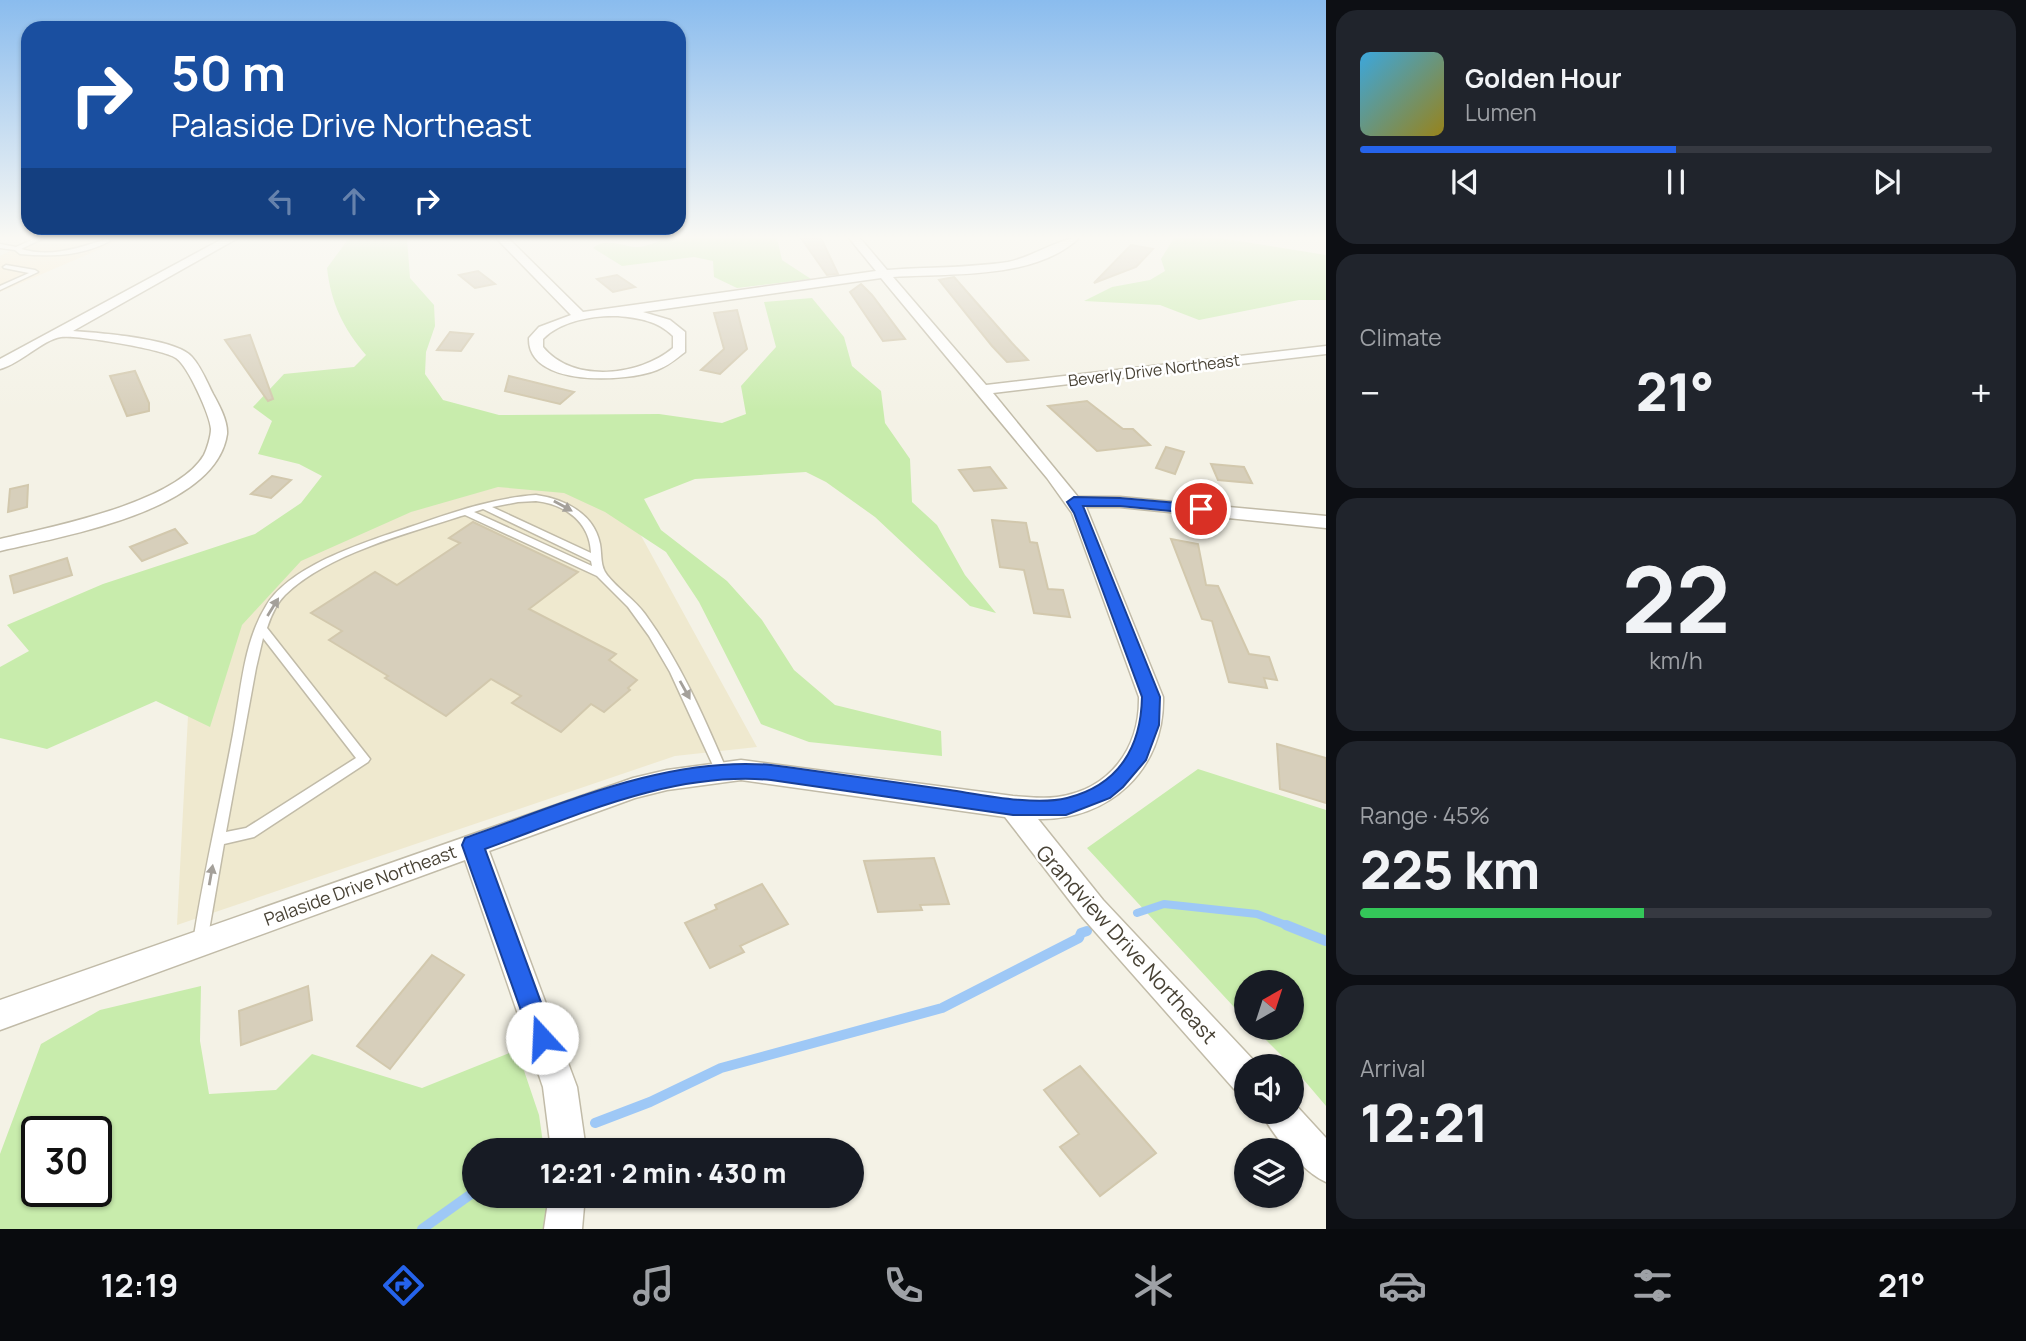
<!DOCTYPE html>
<meta charset="utf-8">
<style>
body{margin:0;font-family:Manrope,sans-serif;background:#20242c;color:#f1f3f6;height:100vh;display:flex;flex-direction:column;font-size:26px;white-space:nowrap}
*{box-sizing:border-box;margin:0}
p{font-size:23px;color:#9ea1a6}
.icon{flex:none;width:38px;height:38px;fill:none;stroke:currentColor;stroke-width:2;stroke-linecap:round;stroke-linejoin:round}
.map{position:relative;flex:1;overflow:hidden}
.details{display:flex;flex-direction:column;gap:10px;padding:10px;background:#0d0f14;width:700px}
.details>*{flex:none}
.hud{position:absolute;left:21px;top:21px;width:665px;height:214px;border-radius:21px;box-shadow:0 2px 5px #0004;background:#1a4fa0;color:#fff;overflow:hidden}
.needle{width:46px;rotate:39deg}
.tools{position:absolute;left:1234px;top:970px;display:grid;gap:14px}
.tools a{display:grid;place-items:center;width:70px;height:70px;border-radius:50%;background:#171b24;box-shadow:0 2px 5px #0004;font-size:35px}
.speed{position:absolute;left:21px;top:1116px;display:flex;gap:14px;font-size:35px;font-weight:700;text-align:center}
.speed>*{display:grid;place-content:center;width:91px;height:91px;border-radius:50%;background:#171b24;box-shadow:0 2px 5px #0004;line-height:1}
.speed .limit{border:4px solid #111;border-radius:10px;background:#fff;color:#111}
.pin{position:absolute;display:grid;place-items:center;width:60px;height:60px;color:#fff;margin:-30px;border:4px solid #fff;border-radius:50%;box-shadow:0 2px 7px #0007}
.me{position:absolute;width:77px;margin:-38px;rotate:340deg;stroke-linejoin:round;filter:drop-shadow(0 0 5px #0008)}
.turn{display:flex;align-items:center;gap:24px;height:147px;padding:0 35px;font-size:32px}
.turn .icon{width:91px;height:91px;stroke-width:2.5}
.turn b{display:block;font-size:49px;line-height:60px}
.lanes{display:flex;align-items:center;height:66px;padding:0 35px;background:#0003;justify-content:center;gap:35px;direction:ltr}
.lanes .off{opacity:.35}
.big{font-size:52px;font-weight:800;line-height:1.1}
.details .widget{flex:1;display:flex;flex-direction:column;justify-content:center;gap:10px;min-width:0;padding:0 24px;border-radius:21px;background:#20242c}
.details .dial{align-items:center;gap:0}
.dial b{font-size:91px;line-height:1}
.song{display:flex;align-items:center;gap:21px}
.cover{width:84px;height:84px;border-radius:10px;background:linear-gradient(135deg,hsl(200 70% 55%),hsl(50 70% 35%))}
.played{height:7px;border-radius:4px;background:linear-gradient(90deg,#2563eb 50%,#363941 50%)}
.keys{display:flex;justify-content:space-around;direction:ltr}
.heat{display:flex;justify-content:space-between;align-items:center;font-size:38px;direction:ltr}
.charge{height:10px;border-radius:5px;background:linear-gradient(90deg,#34c759 45%,#363941 0)}
.trip{position:absolute;left:462px;top:1138px;width:402px;height:70px;border-radius:35px;background:#171b24;box-shadow:0 2px 5px #0004;font-weight:800;line-height:70px;text-align:center}
.tabs{display:flex;height:112px;justify-content:space-around;align-items:center;background:#090b0e;color:#9ea1a6}
.tabs .icon{width:49px;height:49px}
.tabs .active{color:#2563eb}
.tabs b{font-size:32px;color:#f1f3f6}
main{display:flex;flex:1;min-height:0}
.map>svg:first-child{display:block}
</style>
<main>
<div class="map">
<svg width="1326" height="1229" viewBox="0 0 1326 1229">
<rect width="100%" height="100%" fill="#f4f2e6"/>
<!-- commercial -->
<path fill="#f8ebd0" d="M36 238H136L127 242 119 241 0 292V256Z"/>
<!-- education -->
<path fill="#efe9cf" d="M506 475 622 501 757 747 675 756 177 925 191 659 265 568Z"/>
<!-- green -->
<g fill="#c8ecac" fill-rule="evenodd">
<path d="M349 238H407L410 278 434 305 435 326 426 352 425 374 443 400 499 415 659 414 722 423 746 414 741 386 776 347 764 302 812 298 844 337 852 366 881 391 885 423 910 459 912 502 937 525 965 575 996 613 970 606 875 517 826 482 806 472 695 479 644 499 661 530 727 581 762 620 794 670 835 705 941 731 942 756 809 742 761 724 699 602 666 552 605 512 564 493 498 487 411 512 301 561 242 625 210 727 156 701 47 749 0 738V667L29 651 7 625 103 584 255 534 301 503 322 476 299 464 258 454 272 421 253 407 284 374 354 367 366 355C343 328 331 303 327 268Z"/>
<path d="M666 238H777L782 260 811 279 737 288 714 277 713 261 694 257 622 266 593 248C606 236 623 247 638 247 647 247 657 241 666 238Z"/>
<path d="M1174 238H1221L1326 255V300H1299L1199 320 1160 305 1084 301 1112 287 1150 280 1165 271 1161 259Z"/>
<path d="M1198 769 1326 810V1106L1292 1066 1253 1027H1292V982H1246V1020L1087 848Z"/>
<path d="M201 986 200 1041 209 1094 276 1090 312 1054 422 1088 517 1050 539 1115 544 1150H474V1195H551L545 1229H0V1154L41 1044 100 1010ZM37 1132H96V1192H37Z"/>
</g>
<g fill="none" stroke-linecap="round" stroke-linejoin="round">
<!-- stream-far1 -->
<path stroke="#9ec8f6" stroke-width="8" d="M1137 913 1164 904 1257 914 1291 927"/>
<!-- stream -->
<g stroke="#9ec8f6" stroke-width="10">
<path d="M1286 925 1326 941"/>
<path d="M595 1123 650 1102 721 1068 942 1008 1079 938 1081 933 1087 931"/>
<path d="M532 1150 541 1145"/>
<path d="M422 1229 474 1192"/>
</g>
</g>
<!-- building -->
<g fill="#d7cfbb" stroke="#d2c8ad" stroke-width="2">
<path d="M801 238H821L838 274 827 275Z"/>
<path d="M1131 245 1153 249 1136 267 1094 283Z"/>
<path d="M478 271 495 284 475 288 459 275Z"/>
<path d="M617 275 635 287 613 292 597 279Z"/>
<path d="M954 277 1012 343 1028 360 1007 362 992 346 939 280Z"/>
<path d="M861 284 872 295 905 339 883 341 850 292Z"/>
<path d="M737 310 747 349 720 374 701 370 724 349 714 313Z"/>
<path d="M450 332 473 334 461 351 437 350Z"/>
<path d="M250 335 273 399 268 401 225 340Z"/>
<path d="M135 371 149 403V411L127 416 110 376Z"/>
<path d="M509 376 574 392 560 404 505 391Z"/>
<path d="M1087 401 1123 429H1133L1150 445 1097 451 1048 406Z"/>
<path d="M1166 447 1184 452 1175 474 1156 468Z"/>
<path d="M1211 464 1244 467 1252 483 1218 480Z"/>
<path d="M990 467 1006 488 974 491 959 470Z"/>
<path d="M272 476 291 480 271 498 251 494Z"/>
<path d="M28 485 27 507 8 512 10 489Z"/>
<path d="M992 520 1026 523 1030 542 1037 543 1048 589 1063 590 1070 617 1034 613 1024 570 1000 567Z"/>
<path d="M473 522 578 572 529 609 616 654 609 660 637 680 628 688 630 690 604 712 591 704 561 732 512 703 521 696 491 679 446 716 385 678 388 676 329 640 342 631 311 613 375 572 397 585 460 543 449 538Z"/>
<path d="M175 529 187 543 142 561 130 547Z"/>
<path d="M1171 539 1198 544 1206 585 1218 586 1249 654 1269 657 1277 680 1264 678 1267 688 1229 682 1212 621 1202 619Z"/>
<path d="M67 558 72 575 14 593 10 576Z"/>
<path d="M1277 744 1326 758V803L1280 789Z"/>
<path d="M934 858 949 904 920 905 922 910 878 912 864 861Z"/>
<path d="M762 884 788 924 740 946 744 952 710 968 685 923 717 909 715 905Z"/>
<path d="M432 955 464 975 390 1069 357 1046Z"/>
<path d="M308 986 312 1020 241 1045 239 1011Z"/>
<path d="M1080 1066 1156 1153 1100 1196 1060 1147 1079 1134 1044 1090Z"/>
</g>
<g fill="none" stroke-linecap="round" stroke-linejoin="round">
<!-- service casing -->
<g stroke="#c1bba8" stroke-width="3">
<g id="service">
<path d="M36 238H44L21 249C51 258 78 248 107 239L110 241C82 256 51 257 20 254L15 250 0 248V244L16 247Z"/>
<path d="M6 265 35 270 38 272 0 290V286L29 273 4 268 3 267Z"/>
<path d="M536 495C564 499 594 513 600 544 602 555 600 566 607 575 618 589 634 599 645 614 680 662 704 717 727 771L725 774 721 776 717 774 670 672 649 636 628 607 597 576 465 515 461 516C406 534 327 554 285 595 276 604 271 616 267 628L370 759 368 762 254 837 224 844 207 942 205 947 200 949 195 947 193 942C204 872 220 804 233 734 241 692 243 643 266 606 291 564 369 541 413 526 454 512 493 498 536 495ZM536 501C565 504 590 522 591 553L492 507 518 502ZM483 509 591 561 592 566 474 512ZM263 638 356 758 246 828 226 832 256 668Z"/>
</g>
</g>
<!-- minor casing -->
<g stroke="#c1bba8" stroke-width="3">
<g id="minor">
<path d="M224 238H238L73 331C98 333 176 338 192 357 201 367 207 382 213 394 219 405 228 421 227 434 216 511 63 536 0 551V539C51 527 176 503 204 455 207 449 211 436 211 429 210 415 188 366 176 358 162 349 78 335 61 337 42 340 20 364 0 369V359Z"/>
<path d="M496 238H508L583 312 876 271 849 238H860L887 270C927 267 968 268 1008 262 1033 257 1059 238 1079 238 1035 280 950 273 893 277L986 385 1326 346V354L993 393 1078 497H1120L1326 516V528L1120 507H1086L1163 697C1165 769 1109 821 1038 819L1103 900 1258 1065 1246 1066V1094L1234 1089 1083 918 1005 817 741 780 667 790 635 798 489 851 577 1087 586 1150H551L543 1087 465 860 0 1030V1000L633 778 667 770 741 760 1013 796C1028 797 1042 799 1057 797 1110 790 1140 748 1139 697L1072 513 1047 478 881 278 643 312 670 320 685 332V352C676 359 668 366 657 370 627 382 527 388 529 338L539 327 571 315ZM618 316C639 318 658 321 673 336V348C640 376 573 384 543 347V339C560 321 594 315 618 316Z"/>
<path d="M1292 1101 1326 1138V1182C1304 1173 1270 1133 1261 1111H1292Z"/>
<path d="M549 1195H585L582 1229H544Z"/>
</g>
</g>
<!-- service -->
<use href="#service" fill="#fff" fill-rule="evenodd"/>
<!-- minor -->
<use href="#minor" fill="#fff" fill-rule="evenodd"/>
</g>
<!-- one-way arrows -->
<defs><path id="oneway-solid" d="M-6-.8H1V-3.2L6.5 0L1 3.2V.8H-6Z" transform="scale(1.75)"/></defs>
<g fill="#a4a09a">
<use href="#oneway-solid" transform="translate(563 506) rotate(29)"/>
<use href="#oneway-solid" transform="translate(273 607) rotate(-58)"/>
<use href="#oneway-solid" transform="translate(685 690) rotate(61)"/>
<use href="#oneway-solid" transform="translate(211 875) rotate(-80)"/>
</g>
<!-- sky -->
<linearGradient id="sky" x2="0" y2="1"><stop stop-color="#8abcee"/><stop offset="0.58" stop-color="#faf9f4"/><stop offset="1" stop-color="#faf9f4" stop-opacity="0"/></linearGradient>
<rect width="1326" height="410" fill="url(#sky)"/>
<!-- route -->
<path fill="#2563eb" stroke="#184099" stroke-width="2" d="M1074 497 1120 498 1201 505 1208 509 1201 514 1120 506H1083L1160 697 1159 725 1146 760 1123 787 1110 798 1066 815H1013L771 780C672 771 576 816 485 849L554 1038 551 1047 542 1050 534 1047 462 845 465 838C563 804 666 756 771 765 831 773 891 782 950 790 983 795 1035 806 1067 798 1119 785 1141 747 1142 697L1074 513 1067 502Z"/>
<g text-anchor="middle" dominant-baseline="central" stroke-width="5" stroke-linejoin="round" paint-order="stroke">
<!-- far-street labels -->
<g font-size="16" fill="#484235" stroke="#fff">
<text transform="translate(1154 370) rotate(-7)">Beverly Drive Northeast</text>
</g>
<!-- street labels -->
<g font-size="18" fill="#484235" stroke="#fff">
<text transform="translate(360 885) rotate(-20)">Palaside Drive Northeast</text>
</g>
<!-- near-street labels -->
<g font-size="21" fill="#484235" stroke="#fff">
<text transform="translate(1127 944) rotate(48)">Grandview Drive Northeast</text>
</g>
</g>
</svg>
<div class="tools">
<a><svg class="needle" viewBox="-14 -14 28 28"><path d="M0-13l5 13h-10z" fill="#e53935"/><path d="M0 13l5-13h-10z" fill="#9ea1a6"/></svg></a>
<a><svg class="icon" aria-label="sound" viewBox="0 0 24 24"><path d="M4 9h4l5-4v14l-5-4H4zM17 9q2 3 0 6"/></svg></a>
<a><svg class="icon" aria-label="layers" viewBox="0 0 24 24"><path d="M12 4l9 5-9 5-9-5zM3 14l9 5 9-5"/></svg></a>
</div>
<div class="speed"><div class="limit">30</div></div>
<div class="pin" style="left:1201px;top:509px;background:#d93025"><svg class="icon" aria-label="arrive" viewBox="0 0 24 24"><path d="M6 21V4h12l-3 4 3 4H6"/></svg></div>
<svg class="me" style="left:542px;top:1038px" viewBox="-20 -20 40 40"><circle r="19" fill="#fff"/><path d="M0-13L10 11 0 6-10 11z" fill="#2563eb"/></svg>
<div class="trip">12:21 · 2 min · 430 m</div>
<div class="hud">
<div class="turn"><svg class="icon" aria-label="right" viewBox="0 0 24 24"><path d="M7 20v-9h11M14 6l5 5-5 5"/></svg><div><b>50 m</b>Palaside Drive Northeast</div></div>
<div class="lanes"><svg class="icon off" aria-label="left" viewBox="0 0 24 24"><path d="M17 20v-9H6M10 6l-5 5 5 5"/></svg><svg class="icon off" aria-label="ahead" viewBox="0 0 24 24"><path d="M12 20V5M6 11l6-6 6 6"/></svg><svg class="icon" aria-label="right" viewBox="0 0 24 24"><path d="M7 20v-9h11M14 6l5 5-5 5"/></svg></div>
</div>
</div>
<section class="details">
<div class="widget">
<div class="song"><i class="cover"></i><div><b>Golden Hour</b><p>Lumen</p></div></div>
<div class="played"></div>
<div class="keys"><svg class="icon" aria-label="previous" viewBox="0 0 24 24"><path d="M18 5L8 12l10 7zM5 5v14"/></svg><svg class="icon" aria-label="pause" viewBox="0 0 24 24"><path d="M8 5v14M16 5v14"/></svg><svg class="icon" aria-label="next" viewBox="0 0 24 24"><path d="M6 5l10 7-10 7zM19 5v14"/></svg></div>
</div>
<div class="widget"><p>Climate</p>
<div class="heat"><a>−</a><b class="big">21°</b><a>+</a></div>
</div>
<div class="widget dial"><b>22</b><p>km/h</p></div>
<div class="widget"><p>Range · 45%</p><b class="big">225 km</b><div class="charge"></div></div>
<div class="widget"><p>Arrival</p><b class="big">12:21</b></div>
</section>
</main>
<nav class="tabs">
<b>12:19</b>
<svg class="icon active" aria-label="directions" viewBox="0 0 24 24"><path d="M12 3l9 9-9 9-9-9zM9 14v-3h6M13 9l2 2-2 2"/></svg>
<svg class="icon" aria-label="music" viewBox="0 0 24 24"><path d="M9 18V5l10-2v13"/><circle cx="6" cy="18" r="3"/><circle cx="16" cy="16" r="3"/></svg>
<svg class="icon" aria-label="phone" viewBox="0 0 24 24"><path d="M5 4h4l2 5-3 2q2 4 5 5l2-3 5 2v4C11 20 4 13 5 4z"/></svg>
<svg class="icon" aria-label="climate" viewBox="0 0 24 24"><path d="M12 3v18M4 7l16 10M4 17L20 7"/></svg>
<svg class="icon" aria-label="car" viewBox="0 0 24 24"><path d="M5 17H2v-5l4-1 3-4h7l3 4 3 1v5h-3M9 17h6M6 11h13"/><circle cx="7" cy="17" r="2"/><circle cx="17" cy="17" r="2"/></svg>
<svg class="icon" aria-label="filters" viewBox="0 0 24 24"><path d="M4 7h16M4 17h16"/><circle cx="9" cy="7" r="2"/><circle cx="15" cy="17" r="2"/></svg>
<b>21°</b>
</nav>
